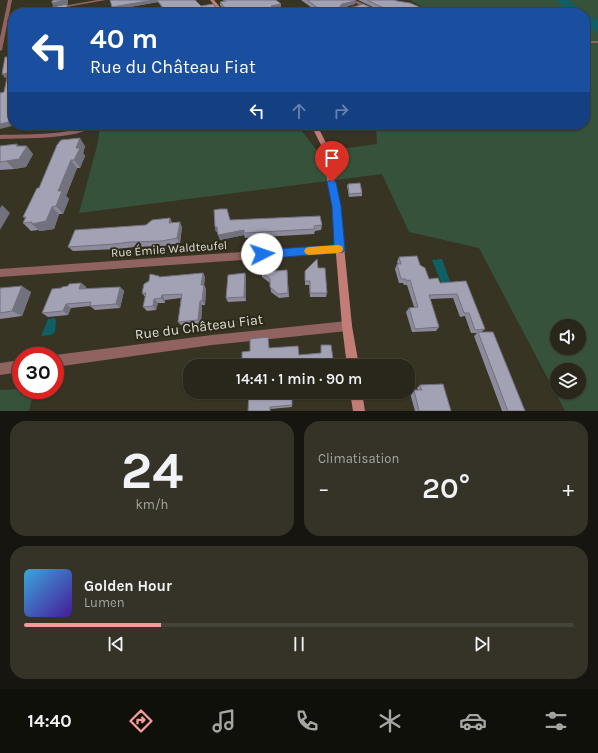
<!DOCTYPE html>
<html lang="fr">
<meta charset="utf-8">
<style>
body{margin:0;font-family:Karla,sans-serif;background:#353328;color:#f1f3f6;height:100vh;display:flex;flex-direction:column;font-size:15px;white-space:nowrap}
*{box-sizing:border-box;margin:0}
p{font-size:13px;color:#a5a5a3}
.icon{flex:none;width:22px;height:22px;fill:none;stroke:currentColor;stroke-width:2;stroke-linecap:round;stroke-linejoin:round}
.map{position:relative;height:411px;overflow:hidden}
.sheet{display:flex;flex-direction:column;gap:10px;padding:10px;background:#17150f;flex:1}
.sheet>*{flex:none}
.guide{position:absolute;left:8px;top:8px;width:582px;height:122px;border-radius:16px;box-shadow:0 1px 3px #0004,0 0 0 1px #45443a;background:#1a4fa0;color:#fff;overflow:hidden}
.fabs{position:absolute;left:550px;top:319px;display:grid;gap:8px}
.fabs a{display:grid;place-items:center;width:36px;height:36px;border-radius:50%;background:#29271b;box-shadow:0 1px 3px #0004,0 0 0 1px #45443a;font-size:20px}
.speed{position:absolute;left:12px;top:347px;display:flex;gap:8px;font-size:20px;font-weight:700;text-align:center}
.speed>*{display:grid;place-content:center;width:52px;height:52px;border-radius:50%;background:#29271b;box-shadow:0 1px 3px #0004,0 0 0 1px #45443a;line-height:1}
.speed .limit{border:6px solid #d22;background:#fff;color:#111}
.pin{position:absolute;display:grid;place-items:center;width:34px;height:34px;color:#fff;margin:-41px -17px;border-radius:50% 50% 50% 0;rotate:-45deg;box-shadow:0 0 4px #0007}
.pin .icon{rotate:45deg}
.me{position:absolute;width:44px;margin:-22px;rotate:86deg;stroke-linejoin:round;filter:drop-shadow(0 0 3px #0008)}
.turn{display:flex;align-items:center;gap:14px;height:84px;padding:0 16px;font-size:18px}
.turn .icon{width:52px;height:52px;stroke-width:2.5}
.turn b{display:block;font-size:28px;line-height:34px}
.lanes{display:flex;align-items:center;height:38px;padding:0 16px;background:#0003;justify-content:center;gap:20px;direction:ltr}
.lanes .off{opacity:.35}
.big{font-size:30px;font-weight:600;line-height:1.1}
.sheet .widget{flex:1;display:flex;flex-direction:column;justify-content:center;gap:6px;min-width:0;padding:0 14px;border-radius:16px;background:#353328}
.sheet .dial{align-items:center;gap:0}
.dial b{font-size:52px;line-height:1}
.song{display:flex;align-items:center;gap:12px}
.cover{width:48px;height:48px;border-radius:6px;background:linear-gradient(135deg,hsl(200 70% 55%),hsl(260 70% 35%))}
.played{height:4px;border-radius:2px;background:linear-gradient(90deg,#f59b97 25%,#45443a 25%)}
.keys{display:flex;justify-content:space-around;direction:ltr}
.heat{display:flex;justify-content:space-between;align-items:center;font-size:22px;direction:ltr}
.sheet .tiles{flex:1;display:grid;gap:10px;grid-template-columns:1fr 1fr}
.widget:last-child{grid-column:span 2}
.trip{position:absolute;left:183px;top:359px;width:232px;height:40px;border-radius:16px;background:#29271b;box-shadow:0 1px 3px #0004,0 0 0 1px #45443a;font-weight:600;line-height:40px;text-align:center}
.dock{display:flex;height:64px;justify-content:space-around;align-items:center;background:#10100b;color:#a5a5a3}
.dock .icon{width:28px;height:28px}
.dock .selected{color:#f59b97}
.dock b{font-size:18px;color:#f1f3f6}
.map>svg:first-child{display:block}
</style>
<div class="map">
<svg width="598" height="411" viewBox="0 0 598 411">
<rect width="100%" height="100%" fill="#373424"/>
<!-- green -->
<g fill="#37523a" fill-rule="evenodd">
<path d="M410 0H598V411H565L479 248 409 232 382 174 79 213 98 142 100 125H297L318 152 377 144 376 125H585V13H433ZM557 326H579V348H557ZM557 370H579V392H557Z"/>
<path d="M21 389V390H34L29 411H0V390Z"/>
</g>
<!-- water -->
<g fill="#105f65">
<path d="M555 0H568L598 21V33L585 24V13H572Z"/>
<path d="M442 259 451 284 441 282 432 260Z"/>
<path d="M55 318 56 321 55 332 51 335 41 336 48 319Z"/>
</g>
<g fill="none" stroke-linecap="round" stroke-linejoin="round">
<!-- street -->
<g fill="#906360" fill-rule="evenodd">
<path d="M8 0H12L2 50 0 51V38Z"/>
<path d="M97 0H106L33 13H23Z"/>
<path d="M350 0H355L384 13H378L363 6 345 11 343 13H339L342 9 359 5Z"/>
<rect x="585" y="41" width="13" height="2"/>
<path d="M87 125H95C79 140 22 138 0 139V135C24 134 66 136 87 125Z"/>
<path d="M340 245 343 246 344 249 343 252 340 253 0 277V269Z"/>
<path d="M347 321 351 322 352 326 351 330 347 331 212 345 55 367V356H54L55 355 212 335Z"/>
<path d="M21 360V372L0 375V363Z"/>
</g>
<!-- secondary -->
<g fill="#c37d77" fill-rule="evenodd">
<path d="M210 0H214L225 13H221Z"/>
<path d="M311 125H317L327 145 340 206 352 326 359 366H347L342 326 332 206 321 145Z"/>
<path d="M350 392H362L365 411H353Z"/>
</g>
</g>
<!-- wall -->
<g fill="#8c8a9b">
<path d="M110 0H195L201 6 219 11 225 12V11L220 5V2H224L223 0H276L281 4V7L274 9 278 13H166L158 2 113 10Z"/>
<path d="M301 0H354L355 1V4L342 8 340 10 343 11H381L358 0H394L424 9 423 13H319Z"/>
<path d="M17 144 18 146 33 154 26 167 14 169 0 170V146Z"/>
<path d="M85 146 83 153 85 156 80 168H77L66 196 69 199 63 214H59L54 229 40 231 38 230 31 231 23 223 25 218 23 217 39 188Z"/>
<path d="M348 184 362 193V196L349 197 347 186Z"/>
<path d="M170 218 172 223 182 227 180 243 164 246 134 247 118 249 73 251 68 247Z"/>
<path d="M230 220 322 225 321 230 315 231 314 234 245 238 244 235 220 240 218 232H216L215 227Z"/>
<path d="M399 257 420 265 429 279 440 283 466 281 485 329 481 332 525 411H502L474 336 477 333H471L465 316 460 317 453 298 430 299 439 327 436 331 412 332 406 312 409 308 414 307 407 285H404L403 283H399L395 269 397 264H398L397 262Z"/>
<path d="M318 268 327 293 326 297H310L309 285H305V271Z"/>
<path d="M287 270 289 297 279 298 271 292 270 283 262 277V272Z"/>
<path d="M203 273 205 277 204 285 206 289 205 305H202L201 324 181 325 178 322 181 298 165 300V303H158L156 310 147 311 143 307 145 297 142 293 160 277Z"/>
<path d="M245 273 246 278V301L228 302 226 298Z"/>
<path d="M81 283 86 287V289L120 287 124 291 120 308 95 310 90 306 71 308 68 315 48 317 42 313 68 286Z"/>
<path d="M0 288 31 292 22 316 0 319Z"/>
<path d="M420 385 451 411H415L410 393 414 390H418L417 388Z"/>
<path d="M249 392H302V397L292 398V407L271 409Z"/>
</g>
<!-- shaded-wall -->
<g fill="#72717e">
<path d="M66 0H68V4L53 6 52 3Z"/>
<path d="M154 0H157L158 2 113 10 112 7Z"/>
<path d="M355 1V4L342 8 338 13V9L342 4Z"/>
<path d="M67 4 69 8V12H66V13H65L64 8Z"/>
<path d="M281 4V7L271 9V6Z"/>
<path d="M424 9 423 13H416L417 12Z"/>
<path d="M8 73 11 76 5 78 2 74Z"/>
<path d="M13 109V124L12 126 0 129V124Z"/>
<path d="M80 138 85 146 83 153 85 156 80 168 74 160 76 148Z"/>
<path d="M17 144 23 152 27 146 33 154 26 167 14 169 6 161Z"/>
<path d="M71 160 77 168 66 196 69 199 63 214 56 206 58 191Z"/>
<path d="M2 205 10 213 0 230V208Z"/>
<path d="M52 207 59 214 54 229 40 231 32 224Z"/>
<path d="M170 218 172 223H169Z"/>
<path d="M180 222 182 227 180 243 177 238Z"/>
<path d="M215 227H217L219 232H216Z"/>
<path d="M244 230V235L220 240 218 235Z"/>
<path d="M203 273 205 277 204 285 206 289 205 305 202 301 201 285Z"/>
<path d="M245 273 246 278V301L244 297Z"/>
<path d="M81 283 86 287 84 293 79 289Z"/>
<path d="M22 286 31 292 22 316 12 311Z"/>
<path d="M120 287 124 291 120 308 116 304Z"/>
<path d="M162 295 165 300V303L161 298Z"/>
<path d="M154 299 158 303 156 310 153 306Z"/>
<path d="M200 301 202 305 201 324 198 320Z"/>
<path d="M66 304 71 308 68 315 63 311Z"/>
</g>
<!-- building -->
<g fill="#a3a1b4" stroke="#72717e">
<path d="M54 0H66L52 3V1Z"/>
<path d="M110 0H154L112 7Z"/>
<path d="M157 0H195L201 6 213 4 219 11 225 12 226 9 220 2 226 1 225 0H276L281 4 271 6 278 13H167Z"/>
<path d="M307 0H354L355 1 342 4 338 9 343 11 363 4 378 11H385L386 9 367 0H394L397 1 410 3 424 9 417 12 420 13H325Z"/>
<path d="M67 4V8H64L65 13H54V11H52V7Z"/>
<path d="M13 28V109L9 122 0 124V93L4 92 8 73 2 74 5 57H8Z"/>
<path d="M80 138 76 148H80L74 160H71L58 191H62L56 206 52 207 46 221 32 224V222L23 223 26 217H23L37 188H39L57 145 61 140Z"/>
<path d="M17 144 16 146H27L19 159 0 162V146Z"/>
<path d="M360 183 362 193 349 194 348 184Z"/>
<path d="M220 209H227L230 220 320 216 322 225 314 226 315 229 244 233V230L218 235 217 227H215L214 210Z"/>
<path d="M170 218 169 223 180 222 177 238 162 241 130 242 114 244 68 247 75 230 146 225 152 220Z"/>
<path d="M417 256 420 265 425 268 429 279 438 278 440 283 466 281 485 329 475 330 469 313H464L457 294 429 295 439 327 415 329 409 308 418 307 410 280 406 281V279H401L397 264H401L399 257Z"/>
<path d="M317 259 318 268H325L327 293H310V281H305V271Z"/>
<path d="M287 270 288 293 278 294 270 287V279L262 272Z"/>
<path d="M203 273 201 285H204L202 301H200L198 320 178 322 182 294 162 295 161 298 154 299 153 306 143 307 146 293H142L144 284 149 281 150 274 159 276V277Z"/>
<path d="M245 273 244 297 226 298 228 275Z"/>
<path d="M81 283 79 289 120 287 116 304 90 306 91 302 66 304 63 311 42 313 52 289 61 288 62 287 68 286 69 284Z"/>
<path d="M22 286 12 311 0 313V288Z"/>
<path d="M478 332H493L525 411H508Z"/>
<path d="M268 337 269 348 298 346 299 355 321 353V345H331L334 366H242V352L250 351V339Z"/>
<path d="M443 384 451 411H419L414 390H422L420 385Z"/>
<path d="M249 392H302V394L292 395V405L270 407V411H248Z"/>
</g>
<!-- route -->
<path fill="#1a73e8" stroke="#114b97" d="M332 179 336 182 341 206 345 249 343 252 262 259 258 258 257 254 258 251 262 250 334 245 332 206 327 182Z"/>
<!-- slow -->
<path fill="#f59e0b" d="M338 245 342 246 343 249 342 252 338 253 309 255 306 254 304 251 306 248 309 247Z"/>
<g text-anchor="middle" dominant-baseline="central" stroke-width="4" stroke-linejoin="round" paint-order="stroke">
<!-- street labels -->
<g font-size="12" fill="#e0ded4" stroke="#2d2a1b">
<text transform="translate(169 249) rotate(-4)">Rue Émile Waldteufel</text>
</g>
<!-- near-street labels -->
<g font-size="14" fill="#e0ded4" stroke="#2d2a1b">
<text transform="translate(199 327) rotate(-7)">Rue du Château Fiat</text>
</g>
</g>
</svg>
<div class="fabs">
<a><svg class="icon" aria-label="sound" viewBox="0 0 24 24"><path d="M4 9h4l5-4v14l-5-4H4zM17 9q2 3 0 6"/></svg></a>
<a><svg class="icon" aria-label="layers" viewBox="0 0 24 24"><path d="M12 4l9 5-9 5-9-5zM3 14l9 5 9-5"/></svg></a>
</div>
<div class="speed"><div class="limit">30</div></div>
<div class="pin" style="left:332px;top:182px;background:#d93025"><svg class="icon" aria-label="arrive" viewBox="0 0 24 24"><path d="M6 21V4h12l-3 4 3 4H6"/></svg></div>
<svg class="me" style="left:262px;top:254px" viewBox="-20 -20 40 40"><circle r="19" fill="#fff"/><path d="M0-13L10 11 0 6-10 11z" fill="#1a73e8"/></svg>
<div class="trip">14:41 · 1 min · 90 m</div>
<div class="guide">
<div class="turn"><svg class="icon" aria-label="left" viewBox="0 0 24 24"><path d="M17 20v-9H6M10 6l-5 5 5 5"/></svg><div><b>40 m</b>Rue du Château Fiat</div></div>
<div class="lanes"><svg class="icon" aria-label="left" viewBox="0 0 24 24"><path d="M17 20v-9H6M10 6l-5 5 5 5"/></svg><svg class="icon off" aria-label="ahead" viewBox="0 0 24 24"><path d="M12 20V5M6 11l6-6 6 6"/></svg><svg class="icon off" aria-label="right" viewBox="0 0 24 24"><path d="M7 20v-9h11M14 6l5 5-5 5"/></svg></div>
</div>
</div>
<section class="sheet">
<div class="tiles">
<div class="widget dial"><b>24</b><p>km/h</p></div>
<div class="widget"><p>Climatisation</p>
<div class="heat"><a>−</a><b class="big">20°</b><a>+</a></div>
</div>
<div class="widget">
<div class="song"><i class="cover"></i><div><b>Golden Hour</b><p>Lumen</p></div></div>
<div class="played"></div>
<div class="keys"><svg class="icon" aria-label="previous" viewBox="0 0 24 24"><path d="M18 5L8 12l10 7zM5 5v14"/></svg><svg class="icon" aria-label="pause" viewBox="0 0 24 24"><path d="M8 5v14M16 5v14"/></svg><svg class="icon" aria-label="next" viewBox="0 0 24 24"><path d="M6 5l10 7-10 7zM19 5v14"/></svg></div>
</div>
</div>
</section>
<nav class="dock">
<b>14:40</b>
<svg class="icon selected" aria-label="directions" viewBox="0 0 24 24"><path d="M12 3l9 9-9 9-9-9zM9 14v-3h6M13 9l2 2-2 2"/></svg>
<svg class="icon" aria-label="music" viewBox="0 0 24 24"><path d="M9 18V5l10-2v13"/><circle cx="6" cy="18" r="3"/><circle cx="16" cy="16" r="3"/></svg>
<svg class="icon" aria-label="phone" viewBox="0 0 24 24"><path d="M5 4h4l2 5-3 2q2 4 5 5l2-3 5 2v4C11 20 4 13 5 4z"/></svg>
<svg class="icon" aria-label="climate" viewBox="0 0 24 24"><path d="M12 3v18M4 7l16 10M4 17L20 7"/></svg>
<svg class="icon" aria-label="car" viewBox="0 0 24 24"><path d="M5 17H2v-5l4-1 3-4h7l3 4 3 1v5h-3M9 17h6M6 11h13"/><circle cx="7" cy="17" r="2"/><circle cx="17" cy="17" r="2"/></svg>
<svg class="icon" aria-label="filters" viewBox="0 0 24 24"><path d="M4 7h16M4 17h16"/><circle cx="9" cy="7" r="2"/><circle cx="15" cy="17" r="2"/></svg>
</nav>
